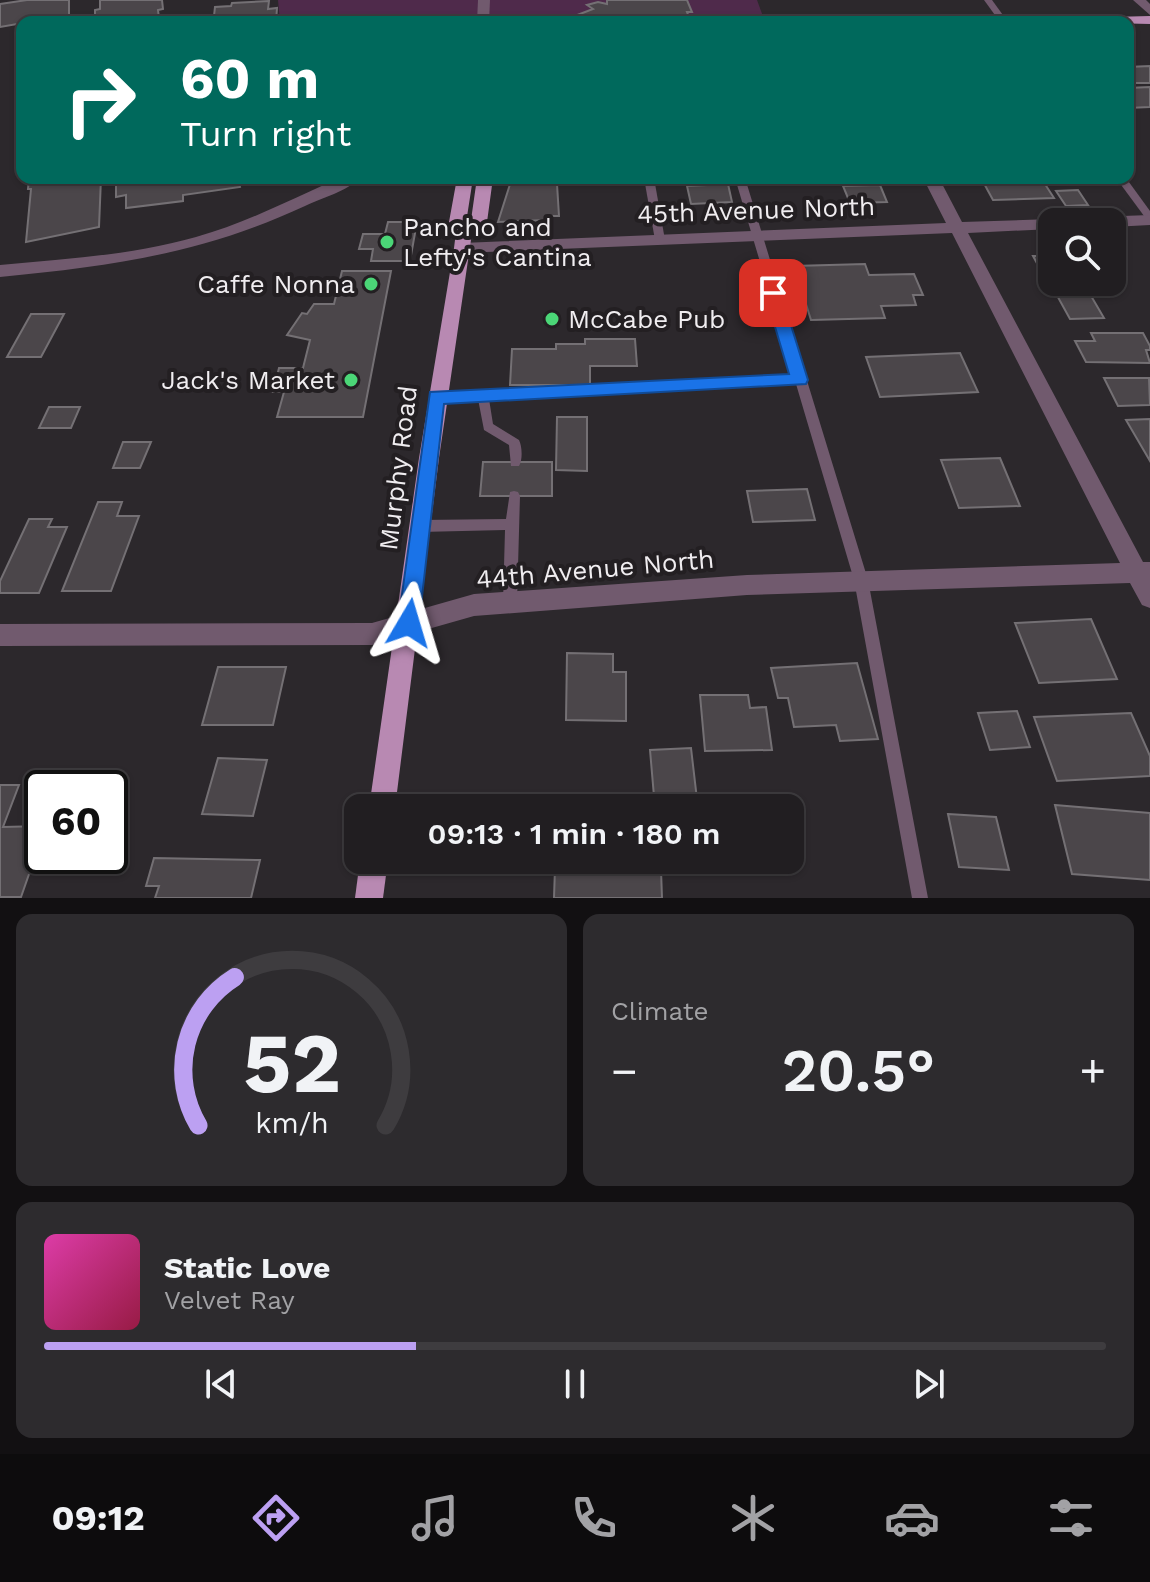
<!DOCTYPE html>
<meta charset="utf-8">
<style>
body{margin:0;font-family:"Work Sans",sans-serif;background:#2d2b2e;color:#f1f3f6;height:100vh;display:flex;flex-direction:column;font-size:30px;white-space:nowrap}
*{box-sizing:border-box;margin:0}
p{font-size:26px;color:#a2a2a5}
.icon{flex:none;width:44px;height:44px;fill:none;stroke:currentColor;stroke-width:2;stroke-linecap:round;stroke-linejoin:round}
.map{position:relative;height:898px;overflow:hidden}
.details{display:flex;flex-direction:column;gap:16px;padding:16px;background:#121012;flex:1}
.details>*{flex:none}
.hud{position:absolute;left:16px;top:16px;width:1118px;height:168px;border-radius:16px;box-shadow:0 2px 6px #0004,0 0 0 2px #3e3c3f;background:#00695c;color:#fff;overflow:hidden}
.tools{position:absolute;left:1038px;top:208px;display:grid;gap:16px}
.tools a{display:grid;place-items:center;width:88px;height:88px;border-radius:16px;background:#211e21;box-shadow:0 2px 6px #0004,0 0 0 2px #3e3c3f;font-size:40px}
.speed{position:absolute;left:24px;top:770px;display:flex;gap:16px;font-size:40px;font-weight:700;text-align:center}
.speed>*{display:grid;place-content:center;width:104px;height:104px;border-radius:50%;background:#211e21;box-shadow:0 2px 6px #0004,0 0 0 2px #3e3c3f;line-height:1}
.speed .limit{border:4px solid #111;border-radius:12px;background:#fff;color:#111}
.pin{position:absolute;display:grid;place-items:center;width:68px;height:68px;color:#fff;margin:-34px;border-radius:16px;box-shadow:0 4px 12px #0006}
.me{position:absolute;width:88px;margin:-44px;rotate:7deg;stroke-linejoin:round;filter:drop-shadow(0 0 6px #0008)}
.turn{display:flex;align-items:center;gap:28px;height:168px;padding:0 32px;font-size:36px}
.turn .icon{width:104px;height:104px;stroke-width:2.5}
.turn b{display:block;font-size:56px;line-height:68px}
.big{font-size:60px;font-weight:600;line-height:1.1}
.details .tile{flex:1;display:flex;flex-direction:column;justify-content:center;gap:12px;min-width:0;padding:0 28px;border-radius:16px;background:#2d2b2e}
.details .dial{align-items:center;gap:0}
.dial svg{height:208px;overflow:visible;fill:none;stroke:#3e3c3f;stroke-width:7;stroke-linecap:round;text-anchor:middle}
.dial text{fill:#f1f3f6;stroke:none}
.song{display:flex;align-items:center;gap:24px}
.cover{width:96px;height:96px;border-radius:12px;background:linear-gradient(135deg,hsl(320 70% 55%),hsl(340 70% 35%))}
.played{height:8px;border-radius:4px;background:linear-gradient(90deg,#bca0f2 35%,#3e3c3f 35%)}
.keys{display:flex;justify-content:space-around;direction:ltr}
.heat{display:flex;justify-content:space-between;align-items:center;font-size:44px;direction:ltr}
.details .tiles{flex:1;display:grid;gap:16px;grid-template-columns:1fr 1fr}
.tile:last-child{grid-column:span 2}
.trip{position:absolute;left:344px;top:794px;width:460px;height:80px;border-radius:16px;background:#211e21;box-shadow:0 2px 6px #0004,0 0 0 2px #3e3c3f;font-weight:600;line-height:80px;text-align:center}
.menu{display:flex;height:128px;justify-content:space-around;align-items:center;background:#0d0c0d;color:#a2a2a5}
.menu .icon{width:56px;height:56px}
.menu .current{color:#bca0f2}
.menu b{font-size:36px;color:#f1f3f6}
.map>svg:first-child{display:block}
</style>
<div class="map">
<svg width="1150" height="898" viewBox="0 0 1150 898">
<rect width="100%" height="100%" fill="#2c282c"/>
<!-- green -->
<path fill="#4f2a4b" d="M278 0H757L765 22H280Z"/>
<!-- building -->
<g fill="#4b464a" stroke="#747074" stroke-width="2">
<path d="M27 0H69V15L0 27V4Z"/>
<path d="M100 0H162L163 9 158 10 159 18 166 16V22H95V10L100 9Z"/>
<path d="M607 0H687L692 12H687L689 17 656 22H559L593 9 587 5 598 2 607 4Z"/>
<path d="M269 1 268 9 277 8 276 22H208L209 17 214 16 215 7 231 6 232 3Z"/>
<path d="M1150 66V83H1128V67Z"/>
<path d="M1150 87V107L1128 108V88Z"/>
<path d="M29 178H101L99 227 26 242 31 189H28Z"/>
<path d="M122 178H258L239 182 240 187 183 195V201L126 208V195L116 197V183H122Z"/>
<path d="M512 178H568V183L557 184 559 216H546L547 220 498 222Z"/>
<path d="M981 178H1041L1054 198 993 200Z"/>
<path d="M728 184 732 202 691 204 687 186Z"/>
<path d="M880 185 887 202 850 203 843 186Z"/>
<path d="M1078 190 1088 205 1066 206 1056 191Z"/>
<path d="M388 222H417L410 261H371L373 249H359L363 234H385Z"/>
<path d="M1033 256H1052V279L1046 280Z"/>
<path d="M865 264 869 275 914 274 923 295H913L916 305 881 306 885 318 811 320 794 266Z"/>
<path d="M342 271H391L363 417H277L284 392H273L279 368H303L310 340 287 335 302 313 307 314 314 304H334Z"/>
<path d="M1087 289 1104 318 1070 319 1054 290Z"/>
<path d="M31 314H64L41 357H7Z"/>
<path d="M1091 333H1143L1150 346V350H1146L1150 363 1086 362 1075 341H1095Z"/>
<path d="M585 339H635L637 366H590V385H510L512 349H556V344H585Z"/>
<path d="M960 353 978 392 880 397 866 357Z"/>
<path d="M1104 378H1149L1150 405 1118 406Z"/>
<path d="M49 407H80L71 428H39Z"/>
<path d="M557 417H587V471L556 470Z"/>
<path d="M1150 419V461L1126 420Z"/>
<path d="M123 442H151L140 468H113Z"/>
<path d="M1000 458 1020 506 959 508 941 460Z"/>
<path d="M483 462H552V496H480Z"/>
<path d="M807 489 815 520 753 522 747 491Z"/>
<path d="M98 502H122L117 516H139L111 591H62Z"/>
<path d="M29 519H52L48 527H67L39 593H0V581Z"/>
<path d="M1091 619 1117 679 1039 683 1015 623Z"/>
<path d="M567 653 613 654V672H626V721L566 720Z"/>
<path d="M857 663 878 739 840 741 836 725 794 727 788 698H778L771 668Z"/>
<path d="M218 667H286L273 725H202Z"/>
<path d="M700 695H748L750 708 766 707 772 750 705 751Z"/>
<path d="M1017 711 1030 747 990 750 978 713Z"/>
<path d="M1131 713 1150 756V776L1057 781 1034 717Z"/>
<path d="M691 748 698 808H655L650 750Z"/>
<path d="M218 758 267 760 253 816 202 814Z"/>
<path d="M0 785H19L3 827 42 826V837L21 897H0Z"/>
<path d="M1055 805 1150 813V880L1072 874Z"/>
<path d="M948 814 996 817 1009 870 959 867Z"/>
<path d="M154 858 260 860 251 898H155L159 886H146Z"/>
<path d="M555 868 661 870 662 898H554Z"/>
</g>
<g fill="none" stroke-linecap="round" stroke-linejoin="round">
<!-- service -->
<g fill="#715a6e" fill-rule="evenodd">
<path d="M984 0H992L1008 22H1000Z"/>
<path d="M644 178H654L665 240 660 243 655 240Z"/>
<path d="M735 178H745L868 580 928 898H912L854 580 796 384 489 399 493 424 519 440C522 446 523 459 519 466H511L509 445 484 430 478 399 436 401 430 397 436 393 794 376Z"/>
<path d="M1116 178H1126L1150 211V221L1147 220Z"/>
<path d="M514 491 518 492 520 496 517 602 515 606 510 608 505 606 503 602 505 530 420 532 415 530 414 526 415 522 420 520 506 519 510 492Z"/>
</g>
<!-- minor -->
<g fill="#715a6e" fill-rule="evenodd">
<path d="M478 0H490L489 22H477Z"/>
<path d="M1133 0H1146L1150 4V15Z"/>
<path d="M923 178H939L962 222 1052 219 1059 222H1052V229L968 233 1143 562H1150V608L1142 605 1130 583 747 595 474 616 372 645 0 646V624L372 623 474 594 747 575 1120 563 952 233 462 253 454 248 462 243 946 223Z"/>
<path d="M1150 215V225L1112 227V222H1087L1095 217Z"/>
</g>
<!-- tertiary -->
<path fill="#715a6e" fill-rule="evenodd" d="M339 178H360C347 191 322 198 305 206 201 254 112 266 0 277V265C65 259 133 255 196 237 246 223 292 199 339 178Z"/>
<!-- primary -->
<g fill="#b889b2" fill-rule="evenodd">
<path d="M1150 16V24L1067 22 1073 18Z"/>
<path d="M457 178H473L466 223 471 220 477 178H493L487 222 472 233 439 458 395 808H369L419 458 454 248 456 232 449 222Z"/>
<path d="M360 860H388L383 898H355Z"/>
</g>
</g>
<!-- route -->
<path fill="#1a73e8" stroke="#114b97" stroke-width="2" d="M773 288 781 293 808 380 806 384 444 404 419 623 416 630 409 633 401 630 398 623 430 392 789 374 765 293Z"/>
<!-- markers -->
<g fill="#4bd677" stroke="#231f22" stroke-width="3">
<circle cx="387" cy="242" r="8"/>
<circle cx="371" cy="284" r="8"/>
<circle cx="552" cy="319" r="8"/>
<circle cx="351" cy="380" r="8"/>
</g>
<g text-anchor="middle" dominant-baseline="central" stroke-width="8" stroke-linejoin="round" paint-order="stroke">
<!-- street labels -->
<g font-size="26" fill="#f0edf0" stroke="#231f22">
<text transform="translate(756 210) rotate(-2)">45th Avenue North</text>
<text transform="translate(398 468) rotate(-83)">Murphy Road</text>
<text transform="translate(595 569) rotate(-5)">44th Avenue North</text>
</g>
<!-- poi labels -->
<g font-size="26" fill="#f0edf0" stroke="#231f22" text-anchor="start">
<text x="403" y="227">Pancho and<tspan x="403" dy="30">Lefty's Cantina</tspan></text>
<text x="355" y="284" text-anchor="end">Caffe Nonna</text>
<text x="568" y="319">McCabe Pub</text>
<text x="335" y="380" text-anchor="end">Jack's Market</text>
</g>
</g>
</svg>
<div class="tools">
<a><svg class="icon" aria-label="search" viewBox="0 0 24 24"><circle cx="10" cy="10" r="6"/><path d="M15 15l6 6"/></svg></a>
</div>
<div class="speed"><div class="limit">60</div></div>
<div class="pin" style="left:773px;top:293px;background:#d93025"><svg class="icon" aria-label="arrive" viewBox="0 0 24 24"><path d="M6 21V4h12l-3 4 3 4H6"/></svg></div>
<svg class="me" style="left:409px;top:623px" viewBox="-20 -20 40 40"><path d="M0-17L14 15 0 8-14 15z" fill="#1a73e8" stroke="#fff" stroke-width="4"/></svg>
<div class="trip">09:13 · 1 min · 180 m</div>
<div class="hud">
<div class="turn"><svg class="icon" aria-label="right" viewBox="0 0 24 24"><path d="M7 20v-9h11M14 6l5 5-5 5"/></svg><div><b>60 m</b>Turn right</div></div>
</div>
</div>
<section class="details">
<div class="tiles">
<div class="tile dial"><svg viewBox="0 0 100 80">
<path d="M14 69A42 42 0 1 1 86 69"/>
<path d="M14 69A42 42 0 0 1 28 12" stroke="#bca0f2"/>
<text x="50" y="56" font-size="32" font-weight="700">52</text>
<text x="50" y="72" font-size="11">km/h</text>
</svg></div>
<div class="tile"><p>Climate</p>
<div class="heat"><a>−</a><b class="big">20.5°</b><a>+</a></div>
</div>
<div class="tile">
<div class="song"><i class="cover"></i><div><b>Static Love</b><p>Velvet Ray</p></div></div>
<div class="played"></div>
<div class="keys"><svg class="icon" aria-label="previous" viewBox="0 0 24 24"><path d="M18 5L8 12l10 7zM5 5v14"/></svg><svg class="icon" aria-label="pause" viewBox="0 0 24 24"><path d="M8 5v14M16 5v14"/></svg><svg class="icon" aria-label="next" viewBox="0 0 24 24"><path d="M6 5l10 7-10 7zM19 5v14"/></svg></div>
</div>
</div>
</section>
<nav class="menu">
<b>09:12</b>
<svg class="icon current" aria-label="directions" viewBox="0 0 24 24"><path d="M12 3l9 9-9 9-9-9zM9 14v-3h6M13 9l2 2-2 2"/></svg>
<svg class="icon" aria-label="music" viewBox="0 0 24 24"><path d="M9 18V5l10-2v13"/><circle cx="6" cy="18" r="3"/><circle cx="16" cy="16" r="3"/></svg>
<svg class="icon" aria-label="phone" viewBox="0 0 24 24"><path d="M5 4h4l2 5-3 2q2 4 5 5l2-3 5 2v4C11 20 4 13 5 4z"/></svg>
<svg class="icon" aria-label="climate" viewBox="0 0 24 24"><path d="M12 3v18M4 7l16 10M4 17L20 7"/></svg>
<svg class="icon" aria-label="car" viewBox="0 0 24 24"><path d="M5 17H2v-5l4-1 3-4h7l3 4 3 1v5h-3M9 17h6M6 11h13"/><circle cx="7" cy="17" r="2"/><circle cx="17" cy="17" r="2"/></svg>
<svg class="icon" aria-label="filters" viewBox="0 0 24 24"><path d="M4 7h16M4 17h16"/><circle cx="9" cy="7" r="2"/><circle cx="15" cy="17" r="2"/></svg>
</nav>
